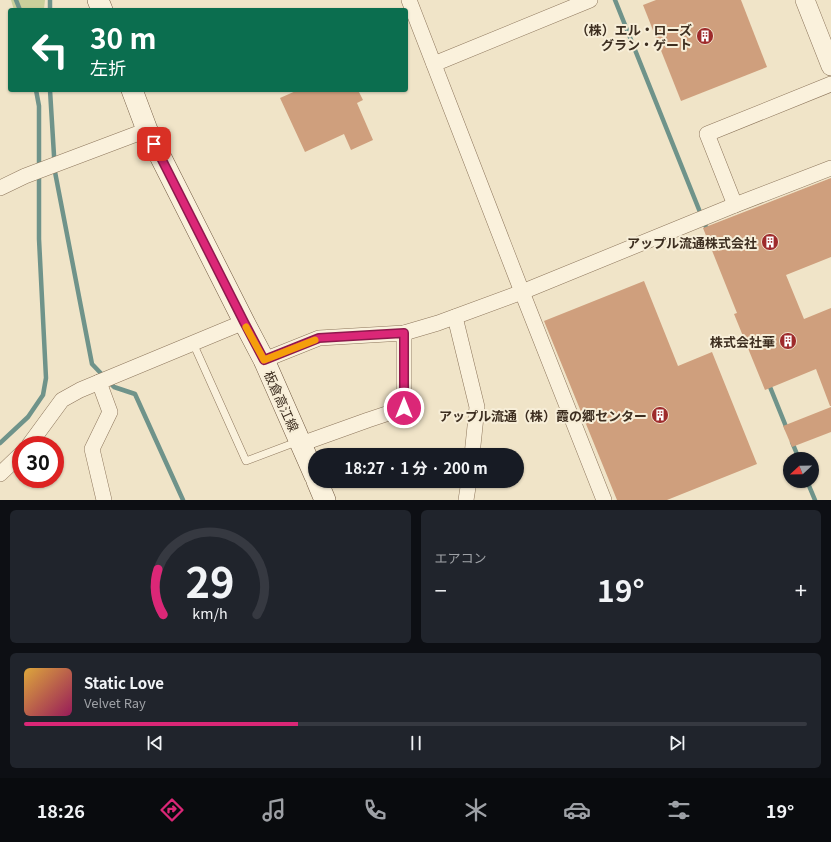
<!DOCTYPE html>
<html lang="ja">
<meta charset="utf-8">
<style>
body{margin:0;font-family:Georgia,"Noto Sans JP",serif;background:#20242c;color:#f1f3f6;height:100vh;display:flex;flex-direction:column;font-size:15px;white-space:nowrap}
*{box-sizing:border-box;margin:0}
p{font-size:13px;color:#9ea1a6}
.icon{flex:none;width:22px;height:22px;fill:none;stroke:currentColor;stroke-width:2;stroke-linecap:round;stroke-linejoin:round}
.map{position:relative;height:500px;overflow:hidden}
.sheet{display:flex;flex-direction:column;gap:10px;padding:10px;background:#0d0f14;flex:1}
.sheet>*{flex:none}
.banner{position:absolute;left:8px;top:8px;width:400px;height:84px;border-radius:4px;box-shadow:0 1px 3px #0004;background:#0b6e4f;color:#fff;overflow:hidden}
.needle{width:26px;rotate:248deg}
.controls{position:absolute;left:783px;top:452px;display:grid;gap:8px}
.controls a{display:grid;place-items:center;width:36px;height:36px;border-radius:50%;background:#171b24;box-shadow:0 1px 3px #0004;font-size:20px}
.speed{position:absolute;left:12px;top:436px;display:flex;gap:8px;font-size:20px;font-weight:700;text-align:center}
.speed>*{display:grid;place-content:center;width:52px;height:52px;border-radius:50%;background:#171b24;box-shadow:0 1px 3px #0004;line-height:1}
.speed .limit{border:6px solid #d22;background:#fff;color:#111}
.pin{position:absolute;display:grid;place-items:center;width:34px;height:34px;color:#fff;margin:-17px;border-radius:8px;box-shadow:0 2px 6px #0006}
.me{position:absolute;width:44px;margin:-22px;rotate:0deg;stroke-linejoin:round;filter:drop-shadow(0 0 3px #0008)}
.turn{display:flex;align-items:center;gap:14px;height:84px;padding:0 16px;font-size:18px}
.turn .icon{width:52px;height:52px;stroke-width:2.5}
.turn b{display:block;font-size:28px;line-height:34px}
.big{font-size:30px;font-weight:700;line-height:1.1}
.sheet .card{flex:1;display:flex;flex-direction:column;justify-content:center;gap:6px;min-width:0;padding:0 14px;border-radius:6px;background:#20242c}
.sheet .dial{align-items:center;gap:0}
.dial svg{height:104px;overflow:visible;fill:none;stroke:#363941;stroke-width:7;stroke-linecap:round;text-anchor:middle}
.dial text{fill:#f1f3f6;stroke:none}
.song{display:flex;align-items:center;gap:12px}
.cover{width:48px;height:48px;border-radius:6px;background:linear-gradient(135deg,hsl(40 70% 55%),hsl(330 70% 35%))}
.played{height:4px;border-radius:2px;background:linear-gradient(90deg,#db2777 35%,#363941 35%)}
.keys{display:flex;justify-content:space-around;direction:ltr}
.heat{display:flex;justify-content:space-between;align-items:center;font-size:22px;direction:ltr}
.sheet .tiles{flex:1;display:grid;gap:10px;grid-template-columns:1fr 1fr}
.card:last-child{grid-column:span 2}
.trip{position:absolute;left:308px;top:448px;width:216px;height:40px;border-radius:20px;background:#171b24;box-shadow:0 1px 3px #0004;font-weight:700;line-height:40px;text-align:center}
.dock{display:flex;height:64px;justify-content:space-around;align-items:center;background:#090b0e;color:#9ea1a6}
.dock .icon{width:28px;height:28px}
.dock .selected{color:#db2777}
.dock b{font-size:18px;color:#f1f3f6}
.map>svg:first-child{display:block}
</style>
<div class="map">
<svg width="831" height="500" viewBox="0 0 831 500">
<rect width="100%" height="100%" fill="#f0e4c8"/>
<!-- green -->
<path fill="#c9cf9b" d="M11 0H45L44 9 41 10H14Z"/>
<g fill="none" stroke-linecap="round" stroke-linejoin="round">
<!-- stream -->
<g stroke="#6f938a" stroke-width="4.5">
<path d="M16 0 20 10"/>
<path d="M615 0 708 232"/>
<path d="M50 10V0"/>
<path d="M50 90 55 172 92 364 114 387 135 394 183 500"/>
<path d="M768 382 787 429"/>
<path d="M792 442 799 459"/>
<path d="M0 443 28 417 43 395 46 378 39 239V106L36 90"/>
<path d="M807 481 815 500"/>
</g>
</g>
<!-- building -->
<g fill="#cf9f7d">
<path d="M656 0H741L767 67 681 101 643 5Z"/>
<path d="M298 90H358L363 100 357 103 373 140 351 150 344 134 305 152 280 98Z"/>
<path d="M831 178V257L786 275 804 319 831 308V406H830L816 369 765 390 734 314 737 313 703 228Z"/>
<path d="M644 281 678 366 712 352 757 464 667 500H617L544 321Z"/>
<path d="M831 407V432L792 447 783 426Z"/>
</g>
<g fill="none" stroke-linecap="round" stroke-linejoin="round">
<!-- service casing -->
<g stroke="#8d765c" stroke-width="8">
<path id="service" d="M193 343 246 461 299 441"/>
</g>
<!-- minor casing -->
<g stroke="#8d765c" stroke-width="16">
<g id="minor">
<path d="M409 0 522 292 604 500"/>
<path d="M434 64 590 0"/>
<path d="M0 188 25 176 147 130"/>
<path d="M735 205 707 134 831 84"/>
<path d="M455 317 477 407 472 455"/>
<path d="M264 360 319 338 404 333 438 323 522 292 735 205 831 168"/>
<path d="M99 382 110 412 92 449 104 500"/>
<path d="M301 444 368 420 404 408V333"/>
<path d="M29 445 62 400 80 390 244 322"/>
<path d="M0 474 21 454"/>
<path d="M466 500 469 481"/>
</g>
</g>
<!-- tertiary casing -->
<g stroke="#8d765c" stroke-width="20">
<path id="tertiary" d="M805 0 831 66"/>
</g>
<!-- secondary casing -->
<g stroke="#6f573f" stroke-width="22">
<g id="secondary">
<path d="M98 0 102 10"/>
<path d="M132 90 147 130 244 322 264 360 315 476"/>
<path d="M317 481 325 500"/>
</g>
</g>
<!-- service -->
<use href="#service" stroke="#faf1dc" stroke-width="7"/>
<!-- minor -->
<use href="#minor" stroke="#faf1dc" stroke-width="15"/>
<!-- tertiary -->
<use href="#tertiary" stroke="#faf1dc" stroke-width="19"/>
<!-- secondary -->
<use href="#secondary" stroke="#faf1dc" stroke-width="21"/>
</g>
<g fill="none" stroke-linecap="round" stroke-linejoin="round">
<!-- route casing -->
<g stroke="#8e194d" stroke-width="10">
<path id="route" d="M154 144 244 322 264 360 319 338 404 333V408"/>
</g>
<!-- route -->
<use href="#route" stroke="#db2777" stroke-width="7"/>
<!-- slow -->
<path stroke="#f59e0b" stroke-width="7" d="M246 327 264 360 315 340"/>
</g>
<!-- icons -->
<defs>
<g id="building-disc" transform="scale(0.9)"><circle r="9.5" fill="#9e2a2b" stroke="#f7eed8"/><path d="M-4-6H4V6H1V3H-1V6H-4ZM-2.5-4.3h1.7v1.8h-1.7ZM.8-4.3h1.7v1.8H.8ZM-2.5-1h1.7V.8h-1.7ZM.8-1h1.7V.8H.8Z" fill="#fff"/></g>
</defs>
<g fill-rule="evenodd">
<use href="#building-disc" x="705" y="36"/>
<use href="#building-disc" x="770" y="242"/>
<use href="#building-disc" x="788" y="341"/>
<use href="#building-disc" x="660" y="415"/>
</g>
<g text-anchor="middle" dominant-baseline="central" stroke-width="4" stroke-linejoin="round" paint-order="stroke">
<!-- poi labels -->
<g font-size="13" font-weight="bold" fill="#3d2e20" stroke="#f7eed8" text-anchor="end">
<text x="692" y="29">（株）エル・ローズ<tspan x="692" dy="15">グラン・ゲート</tspan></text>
<text x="757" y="242">アップル流通株式会社</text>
<text x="775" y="341">株式会社華</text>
<text x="647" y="415">アップル流通（株）霞の郷センター</text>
</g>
<!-- street labels -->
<g font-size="13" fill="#3d2e20" stroke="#f7eed8">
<text transform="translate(282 401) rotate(66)">板倉高江線</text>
</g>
</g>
</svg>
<div class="controls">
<a><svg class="needle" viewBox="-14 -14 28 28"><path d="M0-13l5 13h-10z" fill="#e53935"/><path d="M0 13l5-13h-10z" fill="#9ea1a6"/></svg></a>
</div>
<div class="speed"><div class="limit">30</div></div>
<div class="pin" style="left:154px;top:144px;background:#d93025"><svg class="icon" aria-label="arrive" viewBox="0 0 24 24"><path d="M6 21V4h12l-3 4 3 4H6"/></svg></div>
<svg class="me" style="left:404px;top:408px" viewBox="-20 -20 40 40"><circle r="17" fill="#db2777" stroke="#fff" stroke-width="3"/><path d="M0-11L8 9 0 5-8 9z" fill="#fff"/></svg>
<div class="trip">18:27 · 1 分 · 200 m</div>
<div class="banner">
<div class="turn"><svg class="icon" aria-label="left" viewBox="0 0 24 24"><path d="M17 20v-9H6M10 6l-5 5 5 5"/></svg><div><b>30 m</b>左折</div></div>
</div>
</div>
<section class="sheet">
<div class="tiles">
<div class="card dial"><svg viewBox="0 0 100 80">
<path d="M14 69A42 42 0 1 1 86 69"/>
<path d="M14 69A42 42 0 0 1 10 34" stroke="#db2777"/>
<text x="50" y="56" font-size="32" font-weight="700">29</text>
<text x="50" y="72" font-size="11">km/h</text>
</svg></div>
<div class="card"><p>エアコン</p>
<div class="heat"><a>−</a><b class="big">19°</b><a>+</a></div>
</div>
<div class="card">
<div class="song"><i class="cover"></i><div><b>Static Love</b><p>Velvet Ray</p></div></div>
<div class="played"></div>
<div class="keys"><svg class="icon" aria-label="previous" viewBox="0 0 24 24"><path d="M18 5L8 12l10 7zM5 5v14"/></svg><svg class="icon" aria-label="pause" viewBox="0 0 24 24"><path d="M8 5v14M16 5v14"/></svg><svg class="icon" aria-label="next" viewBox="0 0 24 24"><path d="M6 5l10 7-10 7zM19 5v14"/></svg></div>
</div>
</div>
</section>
<nav class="dock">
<b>18:26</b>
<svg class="icon selected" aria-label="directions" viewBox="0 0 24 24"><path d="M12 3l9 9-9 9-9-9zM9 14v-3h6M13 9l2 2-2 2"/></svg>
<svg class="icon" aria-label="music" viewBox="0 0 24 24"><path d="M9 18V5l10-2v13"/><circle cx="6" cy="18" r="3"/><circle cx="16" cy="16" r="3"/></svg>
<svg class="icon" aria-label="phone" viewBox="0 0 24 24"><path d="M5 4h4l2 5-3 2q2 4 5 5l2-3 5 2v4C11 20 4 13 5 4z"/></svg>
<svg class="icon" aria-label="climate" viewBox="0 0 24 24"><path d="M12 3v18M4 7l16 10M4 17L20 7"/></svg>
<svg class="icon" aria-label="car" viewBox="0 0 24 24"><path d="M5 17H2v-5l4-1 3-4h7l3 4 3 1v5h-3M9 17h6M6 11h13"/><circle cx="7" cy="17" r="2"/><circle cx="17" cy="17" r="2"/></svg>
<svg class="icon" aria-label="filters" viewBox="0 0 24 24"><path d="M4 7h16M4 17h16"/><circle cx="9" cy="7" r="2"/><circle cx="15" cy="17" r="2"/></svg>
<b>19°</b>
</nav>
